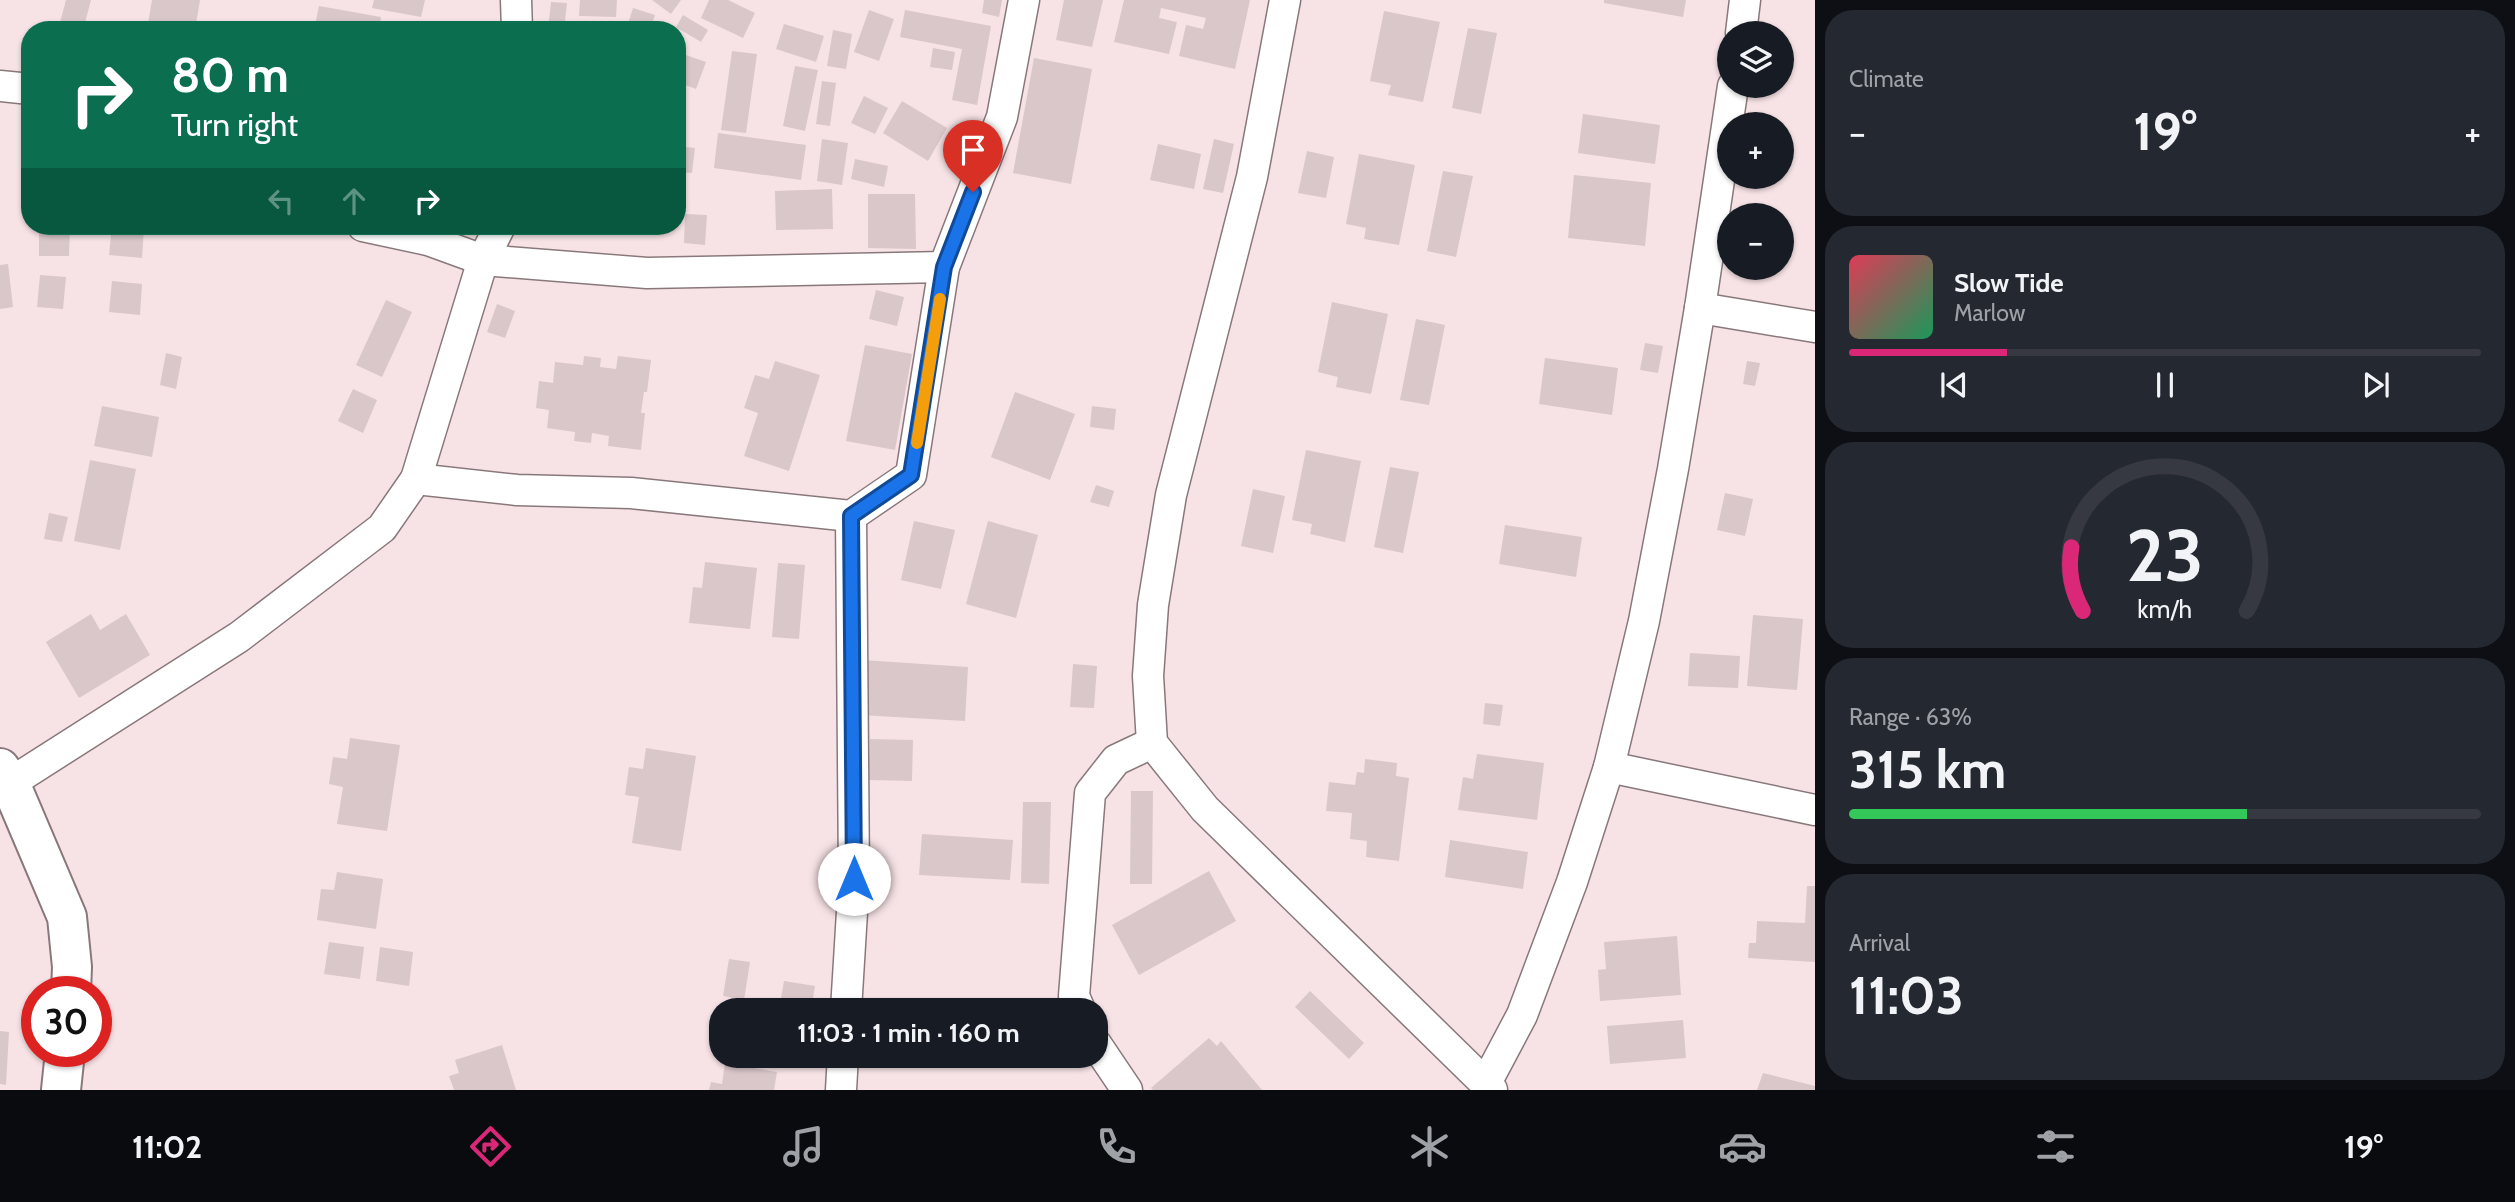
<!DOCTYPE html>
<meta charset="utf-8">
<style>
body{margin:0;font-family:Cabin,sans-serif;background:#242831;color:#f1f3f6;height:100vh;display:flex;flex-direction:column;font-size:26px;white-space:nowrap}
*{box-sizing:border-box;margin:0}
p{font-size:23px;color:#9ea1a6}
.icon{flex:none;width:38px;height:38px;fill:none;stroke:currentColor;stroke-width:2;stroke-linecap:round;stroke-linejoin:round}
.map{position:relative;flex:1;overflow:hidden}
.sheet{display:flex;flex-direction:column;gap:10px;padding:10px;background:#0d0f14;width:700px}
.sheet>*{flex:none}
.banner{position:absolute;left:21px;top:21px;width:665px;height:214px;border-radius:28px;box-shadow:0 2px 5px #0004;background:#0b6e4f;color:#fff;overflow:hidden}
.tools{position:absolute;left:1717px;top:21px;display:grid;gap:14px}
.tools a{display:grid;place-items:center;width:77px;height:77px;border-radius:50%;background:#171b24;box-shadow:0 2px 5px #0004;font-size:35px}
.speed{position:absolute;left:21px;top:976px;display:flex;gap:14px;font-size:35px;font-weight:700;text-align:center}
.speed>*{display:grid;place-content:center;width:91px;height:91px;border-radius:50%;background:#171b24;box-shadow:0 2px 5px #0004;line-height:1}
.speed .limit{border:10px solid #d22;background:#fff;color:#111}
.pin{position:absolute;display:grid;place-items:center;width:60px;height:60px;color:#fff;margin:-72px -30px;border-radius:50% 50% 50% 0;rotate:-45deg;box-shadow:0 0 7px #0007}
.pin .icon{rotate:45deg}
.me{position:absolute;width:77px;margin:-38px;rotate:0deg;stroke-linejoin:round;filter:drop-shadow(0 0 5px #0008)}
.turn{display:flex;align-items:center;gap:24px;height:147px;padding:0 35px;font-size:32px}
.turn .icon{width:91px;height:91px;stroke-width:2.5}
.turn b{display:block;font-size:49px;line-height:60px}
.lanes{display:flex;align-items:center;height:66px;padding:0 35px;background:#0003;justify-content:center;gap:35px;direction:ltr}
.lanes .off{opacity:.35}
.big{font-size:52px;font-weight:700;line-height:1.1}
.sheet .card{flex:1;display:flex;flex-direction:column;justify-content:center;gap:10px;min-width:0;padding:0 24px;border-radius:28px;background:#242831}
.sheet .dial{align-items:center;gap:0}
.dial svg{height:182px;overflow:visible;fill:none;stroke:#363941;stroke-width:7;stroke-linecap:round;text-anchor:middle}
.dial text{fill:#f1f3f6;stroke:none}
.song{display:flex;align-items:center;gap:21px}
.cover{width:84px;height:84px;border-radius:10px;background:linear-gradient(135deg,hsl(350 70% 55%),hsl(150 70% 35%))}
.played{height:7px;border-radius:4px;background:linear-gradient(90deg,#db2777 25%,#363941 25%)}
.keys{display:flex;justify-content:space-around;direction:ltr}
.heat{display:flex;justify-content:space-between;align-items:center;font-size:38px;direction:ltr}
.charge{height:10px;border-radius:5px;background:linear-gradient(90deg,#34c759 63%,#363941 0)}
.trip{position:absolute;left:709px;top:998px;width:399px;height:70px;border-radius:28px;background:#171b24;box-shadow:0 2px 5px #0004;font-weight:700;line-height:70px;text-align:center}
.tab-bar{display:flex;height:112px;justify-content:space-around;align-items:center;background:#090b0e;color:#9ea1a6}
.tab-bar .icon{width:49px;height:49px}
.tab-bar .selected{color:#db2777}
.tab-bar b{font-size:32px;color:#f1f3f6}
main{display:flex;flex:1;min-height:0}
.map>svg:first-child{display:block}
</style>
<main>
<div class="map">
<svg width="1815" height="1090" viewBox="0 0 1815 1090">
<rect width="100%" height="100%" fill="#f7e3e6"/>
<!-- building -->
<g fill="#dac7ca">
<path d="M66 0H91L83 30H58Z"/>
<path d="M152 0H200L195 30H147Z"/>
<path d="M374 0H425L421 17 372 8Z"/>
<path d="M580 0H617L616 17 579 16Z"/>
<path d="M652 0H681L671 14Z"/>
<path d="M709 0H728L755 13 743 38 701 18Z"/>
<path d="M984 0H1002L999 17 982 13Z"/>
<path d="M1064 0H1103L1092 47 1056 40Z"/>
<path d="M1124 0H1250L1235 69 1179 56 1186 25 1203 29 1206 18 1161 8 1159 18 1177 22 1169 54 1114 42Z"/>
<path d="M1604 0H1686L1683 17 1604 3Z"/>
<path d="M551 2 567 3 564 30H548Z"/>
<path d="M319 6 381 17 379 30H314Z"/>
<path d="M633 8 655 15 650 30H626Z"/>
<path d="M869 10 894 19 879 61 854 52Z"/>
<path d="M905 10 991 26 977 105 952 100 962 49 900 37Z"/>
<path d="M1384 11 1440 22 1423 102 1388 95 1391 85 1370 81Z"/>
<path d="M683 15 708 30 701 42 676 27Z"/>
<path d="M784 24 824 36 816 62 776 49Z"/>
<path d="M1468 28 1497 33 1481 114 1452 108Z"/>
<path d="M833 30 852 34 846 69 827 66Z"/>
<path d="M933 48 955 52 952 70 930 67Z"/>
<path d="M732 51 757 54 746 133 721 130Z"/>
<path d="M677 52 706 62 696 89 677 82Z"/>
<path d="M1034 58 1092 69 1071 184 1013 173Z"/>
<path d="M795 66 818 70 805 131 783 126Z"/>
<path d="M822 81 836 83 830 126 816 124Z"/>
<path d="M864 96 888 108 875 134 851 123Z"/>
<path d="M902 101 947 128 928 161 883 133Z"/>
<path d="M1583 114 1660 125 1655 164 1578 153Z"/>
<path d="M718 133 806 145 801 180 714 168Z"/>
<path d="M822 139 848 143 842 185 817 181Z"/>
<path d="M1214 139 1234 144 1223 193 1203 189Z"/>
<path d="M1158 144 1201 154 1194 189 1150 180Z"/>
<path d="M677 146 695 148 692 173 677 172Z"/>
<path d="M1307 151 1334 157 1326 198 1298 193Z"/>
<path d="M1359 154 1415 165 1399 245 1364 239 1366 228 1346 224Z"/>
<path d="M855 159 888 166 884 187 851 179Z"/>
<path d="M1443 171 1473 176 1456 257 1427 251Z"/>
<path d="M1574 175 1651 183 1645 246 1568 238Z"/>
<path d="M832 189 833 229 776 230 775 191Z"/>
<path d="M868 194H915L916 249 868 248Z"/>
<path d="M685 214 707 215 705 245 684 243Z"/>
<path d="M39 226H70L69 256H39Z"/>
<path d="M112 226 144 228 142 258 109 255Z"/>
<path d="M8 264 13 307 0 309V265Z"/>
<path d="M40 275 66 277 63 309 37 307Z"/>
<path d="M112 281 142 284 140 315 109 312Z"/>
<path d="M876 290 904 297 897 326 869 319Z"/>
<path d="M386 300 412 312 382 377 356 365Z"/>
<path d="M1332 302 1388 314 1371 394 1336 387 1338 377 1318 372Z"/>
<path d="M497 304 515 311 505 338 487 332Z"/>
<path d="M1416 319 1445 325 1429 405 1400 400Z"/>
<path d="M1645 343 1663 346 1658 373 1640 370Z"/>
<path d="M865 345 912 354 895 450 846 441Z"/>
<path d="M166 353 182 357 176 389 160 385Z"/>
<path d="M584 356 601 358 600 367 616 369 618 356 651 360 647 392H644L641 413H645L641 450 608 446 609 436 592 433 591 443 574 441 575 432 547 428 549 410 536 408 539 381 553 383 555 362 583 365Z"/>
<path d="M1545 358 1618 368 1612 415 1539 404Z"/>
<path d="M775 361 820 375 789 471 744 456 758 413 744 408 755 375 769 379Z"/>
<path d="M1747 361 1760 363 1755 386 1743 384Z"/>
<path d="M353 389 377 400 363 433 338 421Z"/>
<path d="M1015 392 1075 414 1050 480 991 457Z"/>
<path d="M102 406 159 417 152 457 94 446Z"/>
<path d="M1092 406 1116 409 1114 430 1090 427Z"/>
<path d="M1306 450 1361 461 1345 542 1310 534 1312 524 1292 520Z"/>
<path d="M90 460 136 469 120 550 74 541Z"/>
<path d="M1390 467 1419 472 1403 553 1374 547Z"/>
<path d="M1096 485 1114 491 1109 507 1090 502Z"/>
<path d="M1253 489 1285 496 1273 553 1241 546Z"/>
<path d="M1725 493 1753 499 1745 536 1717 530Z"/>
<path d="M49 513 68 517 62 542 44 539Z"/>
<path d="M914 521 955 530 941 589 901 580Z"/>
<path d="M988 521 1038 535 1016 618 966 604Z"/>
<path d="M1505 525 1582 537 1576 577 1499 564Z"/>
<path d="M705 562 757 568 750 629 689 623 693 587 702 588Z"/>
<path d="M778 563 805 565 799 639 772 637Z"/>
<path d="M91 614 100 630 126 614 150 655 79 698 46 642Z"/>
<path d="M1753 615 1803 619 1797 690 1747 686Z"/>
<path d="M1690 653 1740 656 1738 688 1688 686Z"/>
<path d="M863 660 968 667 965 721 860 715Z"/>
<path d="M1073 664 1097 666 1094 708 1070 707Z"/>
<path d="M1485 703 1503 705 1500 726 1483 724Z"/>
<path d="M350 738 400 745 387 831 337 824 343 787 329 784 333 757 347 759Z"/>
<path d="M870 739 913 740 912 781 869 780Z"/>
<path d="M646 748 696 756 681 851 632 843 639 797 625 795 629 767 643 769Z"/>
<path d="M1477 754 1544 763 1537 820 1458 810 1463 777 1473 779Z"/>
<path d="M1365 759 1397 763 1396 776 1409 778 1399 861 1366 857 1367 841 1350 839 1352 813 1326 811 1329 782 1355 785 1357 772 1364 773Z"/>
<path d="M1131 791H1153L1152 884H1130Z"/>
<path d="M1023 802H1051L1049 884 1021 883Z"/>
<path d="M922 834 1013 840 1010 880 919 875Z"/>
<path d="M1450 840 1528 852 1523 889 1445 877Z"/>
<path d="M1209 871 1236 921 1139 975 1112 925Z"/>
<path d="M337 872 383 879 376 929 317 920 321 889 334 890Z"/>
<path d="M1807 886H1815V962L1748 958 1749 943H1756L1757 921 1805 923Z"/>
<path d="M1677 936 1681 995 1600 1001 1598 970 1606 969 1604 942Z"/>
<path d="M329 942 364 947 360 979 324 974Z"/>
<path d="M380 947 413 952 409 986 376 981Z"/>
<path d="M729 959 750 962 744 1000 723 996Z"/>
<path d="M784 981 815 986 811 1010H779Z"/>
<path d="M1310 991 1364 1043 1349 1059 1295 1007Z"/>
<path d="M1683 1020 1686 1058 1610 1064 1607 1026Z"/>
<path d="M0 1031 9 1032 6 1085 0 1084Z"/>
<path d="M1209 1038 1217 1046 1221 1041 1262 1090H1153L1151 1088Z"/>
<path d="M502 1045 516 1090H454L449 1076 459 1073 455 1060Z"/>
<path d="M725 1063 777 1072 774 1090H709L711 1082 722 1084Z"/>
<path d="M1763 1073 1815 1086V1090H1757Z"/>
</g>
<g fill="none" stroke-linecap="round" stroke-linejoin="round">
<!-- street casing -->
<g stroke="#89787b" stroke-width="33">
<g id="street">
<path d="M516 0 517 30"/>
<path d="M1285 0 1252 177 1171 495 1153 605 1148 676 1152 743 1205 809 1492 1090"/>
<path d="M1741 33 1745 0"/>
<path d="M0 86 30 89"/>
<path d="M363 226 428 240 483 260 647 273 944 267"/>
<path d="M1700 308 1815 327"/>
<path d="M416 479 517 490 631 493 851 516 911 475 944 267 1002 117 1024 0"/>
<path d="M1609 767 1815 810"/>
<path d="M10 783 239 637 382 528 416 479 483 260 500 226"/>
<path d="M846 1010 854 879 851 516"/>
<path d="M1080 1010 1074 996 1090 793 1116 760 1152 743"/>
<path d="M1096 1044 1127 1090"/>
<path d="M1486 1083 1522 1015 1572 882 1609 767 1644 621 1673 469 1700 308 1733 86"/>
<path d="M841 1090 843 1055"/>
</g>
</g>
<!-- secondary casing -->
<g stroke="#89787b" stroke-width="42">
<g id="secondary">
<path d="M0 768 10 783 67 917 72 967 71 992"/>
<path d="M61 1090 65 1052"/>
</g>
</g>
<!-- street -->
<use href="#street" stroke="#fff" stroke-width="30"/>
<!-- secondary -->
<use href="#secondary" stroke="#fff" stroke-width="38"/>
</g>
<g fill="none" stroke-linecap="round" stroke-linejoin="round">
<!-- route casing -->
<g stroke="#114b97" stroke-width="18">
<path id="route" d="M854 879 851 516 911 475 944 267 973 192"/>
</g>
<!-- route -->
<use href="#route" stroke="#1a73e8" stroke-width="12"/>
<!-- slow -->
<path stroke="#f59e0b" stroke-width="12" d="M917 443 940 299"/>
</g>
</svg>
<div class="tools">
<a><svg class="icon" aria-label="layers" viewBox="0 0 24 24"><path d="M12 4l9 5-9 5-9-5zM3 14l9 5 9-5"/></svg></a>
<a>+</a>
<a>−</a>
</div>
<div class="speed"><div class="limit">30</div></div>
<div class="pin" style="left:973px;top:192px;background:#d93025"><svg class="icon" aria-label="arrive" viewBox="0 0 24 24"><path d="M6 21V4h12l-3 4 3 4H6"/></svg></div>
<svg class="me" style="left:854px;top:879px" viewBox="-20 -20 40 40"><circle r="19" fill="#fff"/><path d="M0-13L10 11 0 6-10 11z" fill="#1a73e8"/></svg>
<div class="trip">11:03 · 1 min · 160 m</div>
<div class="banner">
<div class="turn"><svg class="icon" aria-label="right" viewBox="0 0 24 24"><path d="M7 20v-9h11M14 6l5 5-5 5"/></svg><div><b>80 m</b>Turn right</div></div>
<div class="lanes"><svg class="icon off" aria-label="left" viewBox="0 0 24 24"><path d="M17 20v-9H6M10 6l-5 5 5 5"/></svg><svg class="icon off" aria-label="ahead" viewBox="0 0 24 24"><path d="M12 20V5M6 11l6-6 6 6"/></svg><svg class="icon" aria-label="right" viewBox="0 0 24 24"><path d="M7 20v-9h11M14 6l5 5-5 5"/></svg></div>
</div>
</div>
<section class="sheet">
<div class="card"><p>Climate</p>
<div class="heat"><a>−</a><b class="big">19°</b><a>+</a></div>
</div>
<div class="card">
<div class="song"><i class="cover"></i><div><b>Slow Tide</b><p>Marlow</p></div></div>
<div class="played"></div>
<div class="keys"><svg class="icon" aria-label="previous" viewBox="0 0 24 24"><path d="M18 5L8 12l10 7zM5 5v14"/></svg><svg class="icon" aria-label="pause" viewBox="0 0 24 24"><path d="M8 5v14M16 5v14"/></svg><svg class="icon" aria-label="next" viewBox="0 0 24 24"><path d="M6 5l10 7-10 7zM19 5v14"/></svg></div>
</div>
<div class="card dial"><svg viewBox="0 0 100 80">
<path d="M14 69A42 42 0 1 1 86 69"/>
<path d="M14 69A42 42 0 0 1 9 41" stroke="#db2777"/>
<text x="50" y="56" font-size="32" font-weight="700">23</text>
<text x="50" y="72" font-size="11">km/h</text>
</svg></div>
<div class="card"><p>Range · 63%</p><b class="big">315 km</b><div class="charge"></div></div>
<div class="card"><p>Arrival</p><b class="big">11:03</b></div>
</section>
</main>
<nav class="tab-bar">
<b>11:02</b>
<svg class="icon selected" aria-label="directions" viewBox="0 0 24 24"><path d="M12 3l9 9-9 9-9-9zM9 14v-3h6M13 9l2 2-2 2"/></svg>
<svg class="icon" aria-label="music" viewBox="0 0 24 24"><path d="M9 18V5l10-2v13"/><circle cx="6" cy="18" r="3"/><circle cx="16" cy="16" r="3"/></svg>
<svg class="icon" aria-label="phone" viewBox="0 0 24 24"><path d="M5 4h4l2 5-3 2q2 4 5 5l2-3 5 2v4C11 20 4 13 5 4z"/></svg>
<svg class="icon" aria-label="climate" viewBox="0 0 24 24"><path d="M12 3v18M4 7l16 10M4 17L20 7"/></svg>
<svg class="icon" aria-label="car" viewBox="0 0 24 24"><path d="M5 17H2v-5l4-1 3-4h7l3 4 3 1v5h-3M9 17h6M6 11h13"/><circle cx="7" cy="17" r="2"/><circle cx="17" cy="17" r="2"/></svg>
<svg class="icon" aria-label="filters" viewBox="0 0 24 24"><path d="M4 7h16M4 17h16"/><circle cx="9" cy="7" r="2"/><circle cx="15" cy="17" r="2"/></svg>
<b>19°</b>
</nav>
